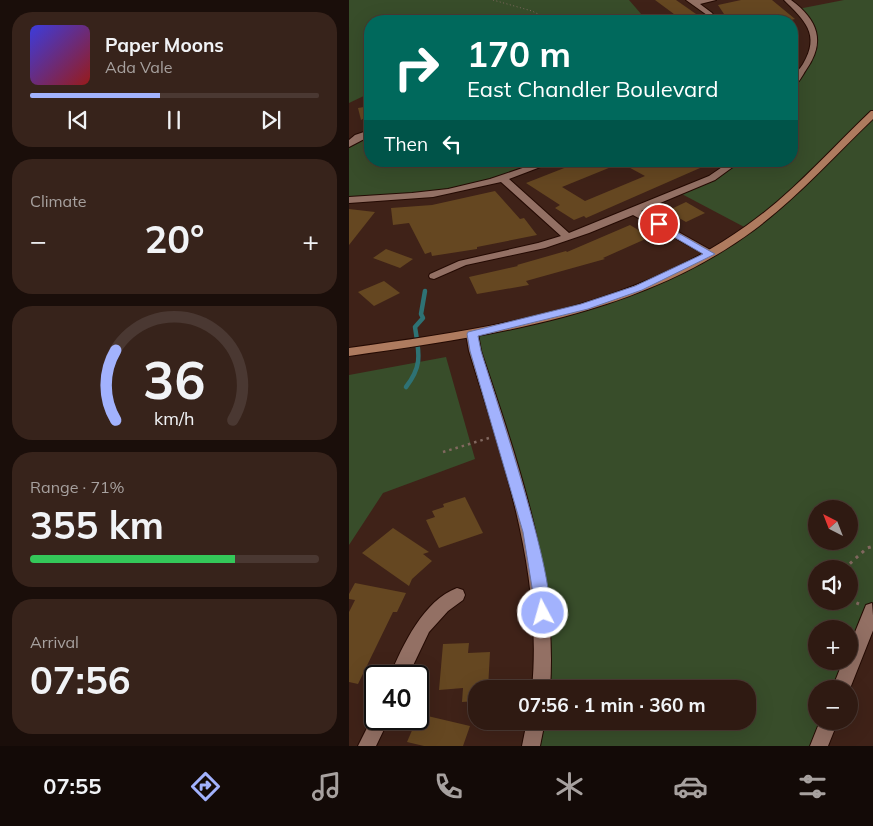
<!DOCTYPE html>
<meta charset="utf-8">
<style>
body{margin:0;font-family:Mulish,sans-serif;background:#37231b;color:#f1f3f6;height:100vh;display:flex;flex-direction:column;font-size:19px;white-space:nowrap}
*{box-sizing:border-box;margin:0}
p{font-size:16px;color:#a7a19f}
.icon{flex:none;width:28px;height:28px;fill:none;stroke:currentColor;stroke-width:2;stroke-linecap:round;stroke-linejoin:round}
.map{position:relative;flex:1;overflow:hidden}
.panel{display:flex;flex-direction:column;gap:12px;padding:12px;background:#1a0e0a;width:349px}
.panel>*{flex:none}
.hud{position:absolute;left:15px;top:15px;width:434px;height:152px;border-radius:20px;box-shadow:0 5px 20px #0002,0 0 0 1px #4a3832;background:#00695c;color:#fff;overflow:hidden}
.needle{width:32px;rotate:318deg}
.tools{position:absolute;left:459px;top:500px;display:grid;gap:10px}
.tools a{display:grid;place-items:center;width:50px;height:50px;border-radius:50%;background:#2f1a12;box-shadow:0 5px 20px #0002,0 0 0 1px #4a3832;font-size:25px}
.speed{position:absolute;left:15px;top:665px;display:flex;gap:10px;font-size:25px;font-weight:700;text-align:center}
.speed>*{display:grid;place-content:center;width:65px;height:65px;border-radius:50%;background:#2f1a12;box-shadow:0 5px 20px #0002,0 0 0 1px #4a3832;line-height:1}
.speed .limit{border:2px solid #111;border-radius:8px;background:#fff;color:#111}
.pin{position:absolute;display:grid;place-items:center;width:42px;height:42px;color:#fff;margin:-21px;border:2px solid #fff;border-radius:50%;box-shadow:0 1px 5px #0007}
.me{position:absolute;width:55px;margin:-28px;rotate:354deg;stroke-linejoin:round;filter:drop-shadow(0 0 4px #0008)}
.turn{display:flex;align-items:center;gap:18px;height:105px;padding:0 20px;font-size:22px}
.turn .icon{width:65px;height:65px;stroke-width:2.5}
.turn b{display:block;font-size:35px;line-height:42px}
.then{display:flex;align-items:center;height:48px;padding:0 20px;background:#0003;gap:10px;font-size:19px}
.big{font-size:38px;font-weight:700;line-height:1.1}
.panel .widget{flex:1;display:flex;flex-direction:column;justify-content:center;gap:8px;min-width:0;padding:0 18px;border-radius:20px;background:#37231b}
.panel .dial{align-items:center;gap:0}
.dial svg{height:130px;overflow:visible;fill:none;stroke:#4a3832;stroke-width:7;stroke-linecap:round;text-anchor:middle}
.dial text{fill:#f1f3f6;stroke:none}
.song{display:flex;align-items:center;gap:15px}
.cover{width:60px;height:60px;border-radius:8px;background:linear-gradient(135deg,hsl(240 70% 55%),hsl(0 70% 35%))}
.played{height:5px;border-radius:2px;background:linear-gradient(90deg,#a2b2fd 45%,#4a3832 45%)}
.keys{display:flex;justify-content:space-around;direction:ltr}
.heat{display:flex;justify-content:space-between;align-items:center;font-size:28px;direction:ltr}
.charge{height:8px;border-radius:4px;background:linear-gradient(90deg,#34c759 71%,#4a3832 0)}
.trip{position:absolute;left:119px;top:680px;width:288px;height:50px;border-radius:20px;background:#2f1a12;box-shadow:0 5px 20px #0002,0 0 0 1px #4a3832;font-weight:700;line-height:50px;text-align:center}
.dock{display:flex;height:80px;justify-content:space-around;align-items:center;background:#130a07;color:#a7a19f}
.dock .icon{width:35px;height:35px}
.dock .active{color:#a2b2fd}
.dock b{font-size:22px;color:#f1f3f6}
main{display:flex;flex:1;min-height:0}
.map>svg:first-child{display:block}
</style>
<main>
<section class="panel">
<div class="widget">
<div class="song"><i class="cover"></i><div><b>Paper Moons</b><p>Ada Vale</p></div></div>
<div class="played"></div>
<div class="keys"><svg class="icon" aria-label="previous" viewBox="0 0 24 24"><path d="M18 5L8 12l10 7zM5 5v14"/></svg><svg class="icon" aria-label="pause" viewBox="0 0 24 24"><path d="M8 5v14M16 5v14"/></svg><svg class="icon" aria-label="next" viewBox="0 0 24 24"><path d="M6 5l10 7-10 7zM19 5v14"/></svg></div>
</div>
<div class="widget"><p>Climate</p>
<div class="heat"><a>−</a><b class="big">20°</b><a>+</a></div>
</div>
<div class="widget dial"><svg viewBox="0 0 100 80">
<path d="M14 69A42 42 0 1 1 86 69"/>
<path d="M14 69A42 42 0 0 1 14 26" stroke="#a2b2fd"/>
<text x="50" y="56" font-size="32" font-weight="700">36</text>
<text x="50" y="72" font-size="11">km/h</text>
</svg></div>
<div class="widget"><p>Range · 71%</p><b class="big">355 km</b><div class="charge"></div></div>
<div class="widget"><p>Arrival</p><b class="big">07:56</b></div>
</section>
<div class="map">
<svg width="525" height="746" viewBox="0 0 525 746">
<rect width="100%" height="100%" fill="#3f2218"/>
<!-- green -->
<g fill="#384d2a" fill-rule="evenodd">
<path d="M0 0H280L293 15 304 21H21V93L0 103Z"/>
<path d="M495 0H524V610L492 689H468V721H480L470 746H182L187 721H398V689H192L191 585 123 334 176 323 290 288 399 229 329 192 363 178 388 161H442L443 86 462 56 465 38 449 9ZM468 509H500V541H468ZM468 569H500V601H468ZM468 629H500V661H468Z"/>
<path d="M21 133V161H175L185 168 110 189 0 200V144L9 137Z"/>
<path d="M97 357 126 459 34 493 0 545V375Z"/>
</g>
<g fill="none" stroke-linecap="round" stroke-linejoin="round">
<!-- stream -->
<path stroke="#2e7274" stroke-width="4.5" d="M57 387C74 365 70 353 66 327L74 318 72 314 76 291"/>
</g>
<!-- building -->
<g fill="#654721" fill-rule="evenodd">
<path d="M306 0H327L347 14 329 17Z"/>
<path d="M392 0H423L446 19 442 20 443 21H422L420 19 384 20 381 17H377L369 5Z"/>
<path d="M21 106V115L12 120 9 108Z"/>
<path d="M243 161H367L237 218 235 216 225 220 206 208 211 205 177 183 228 163 233 166ZM272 163 296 176 236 201 213 187Z"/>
<path d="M146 191 171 219 175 218 188 235 128 247V249L83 256 82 252 76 254 60 223 44 225 42 208 83 205Z"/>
<path d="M337 202 356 213 337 222 318 211Z"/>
<path d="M0 209 26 212 0 245Z"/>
<path d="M281 225 301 237 254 258 256 259 177 281 180 285 128 294 120 277 169 266 168 265 217 251 218 252Z"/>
<path d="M37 249 64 259 51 268 24 258Z"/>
<path d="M35 281 51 293 25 306 9 292Z"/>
<path d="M116 497 134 533 90 548 77 520 86 517 83 511 95 507 94 504Z"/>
<path d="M44 528 80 552 74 554 83 561 63 579 60 586 13 553Z"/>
<path d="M6 583 57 593 48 612H44L9 684 0 682V612L6 600 0 599V594Z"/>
<path d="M120 643 119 653 141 652 139 689H128V701L113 702 114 688 90 690 94 644Z"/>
<path d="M70 714 121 726 114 746H75L58 742Z"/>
</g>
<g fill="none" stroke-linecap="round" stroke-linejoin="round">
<!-- minor casing -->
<g stroke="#240a03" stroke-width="2">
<g id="minor">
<path d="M337 0H367L351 4 363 13 368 21H362L358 15Z"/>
<path d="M435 0H442C469 20 477 42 457 70 453 76 449 85 442 88 442 77 448 73 454 64 472 34 455 20 435 0Z"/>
<path d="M21 130V136L0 147V140L6 135Z"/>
<path d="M194 161H207L160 179 220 233 360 176 382 161H392L366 180 292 211 365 252 366 254 365 256 361 257 284 215 240 233 196 248 117 265 85 279 81 278 80 276 81 274 110 261 189 243 212 236 152 182 84 197 0 203V197L63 193 99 189 141 179Z"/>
<path d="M108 588 114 590 116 595 114 600 99 611 80 632 59 676H41C53 646 75 600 108 588Z"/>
<path d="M523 603 525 628 500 691V689H483L494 661H500V647L515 610 517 605Z"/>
<path d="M26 712V719H40L27 746H9Z"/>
<path d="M471 721H489L479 746H461Z"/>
</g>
</g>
<!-- tertiary casing -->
<g stroke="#240a03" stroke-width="2">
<g id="tertiary">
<path d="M123 330 129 334 132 351C168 460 209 573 201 689H183C194 573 154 460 120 351L117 334Z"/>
<path d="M178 721H196L191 746H173Z"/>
</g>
</g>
<!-- secondary casing -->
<g stroke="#240a03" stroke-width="2">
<path id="secondary" d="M522 111H525V118C485 156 449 197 405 230 289 316 139 336 0 356V348C138 329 281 309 397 226 443 194 481 150 522 111Z"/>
</g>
<!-- path-far2 -->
<path stroke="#826960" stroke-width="1" stroke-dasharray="1 2.5" stroke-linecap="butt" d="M144 0 183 11 203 21"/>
<!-- path-far1 -->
<path stroke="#826960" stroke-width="2.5" stroke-dasharray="2.5 4" stroke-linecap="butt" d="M94 452 140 438"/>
<!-- path -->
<g stroke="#826960" stroke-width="3" stroke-dasharray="3 5" stroke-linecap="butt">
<path d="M495 569 518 548 525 546"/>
<path d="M500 600 510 604"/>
</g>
<!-- minor -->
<use href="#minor" fill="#937064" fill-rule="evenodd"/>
<!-- tertiary -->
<use href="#tertiary" fill="#937064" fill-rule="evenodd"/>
<!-- secondary -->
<use href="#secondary" fill="#ae7b5f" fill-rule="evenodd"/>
</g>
<!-- route -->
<path fill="#a2b2fd" stroke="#6974a4" d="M310 222 366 254 293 290 239 309 129 336 132 351C144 391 212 590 199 618L194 620 188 618 174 532 121 351 118 334 119 332 232 304 286 286 354 254 306 226 305 224Z"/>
</svg>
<div class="tools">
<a><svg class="needle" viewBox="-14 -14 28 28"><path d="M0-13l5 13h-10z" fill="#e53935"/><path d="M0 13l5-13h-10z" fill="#a7a19f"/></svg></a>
<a><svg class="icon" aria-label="sound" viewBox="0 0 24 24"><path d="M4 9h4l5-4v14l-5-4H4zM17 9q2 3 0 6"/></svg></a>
<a>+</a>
<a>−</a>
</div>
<div class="speed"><div class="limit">40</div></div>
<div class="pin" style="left:310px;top:224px;background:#d93025"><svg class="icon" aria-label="arrive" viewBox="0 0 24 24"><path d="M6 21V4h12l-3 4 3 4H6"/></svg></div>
<svg class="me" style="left:194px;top:613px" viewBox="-20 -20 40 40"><circle r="17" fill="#a2b2fd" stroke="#fff" stroke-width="3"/><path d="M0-11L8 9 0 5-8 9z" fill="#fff"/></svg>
<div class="trip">07:56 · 1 min · 360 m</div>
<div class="hud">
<div class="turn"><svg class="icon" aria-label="right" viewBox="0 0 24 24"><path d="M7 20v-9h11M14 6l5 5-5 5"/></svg><div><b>170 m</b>East Chandler Boulevard</div></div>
<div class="then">Then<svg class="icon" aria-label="left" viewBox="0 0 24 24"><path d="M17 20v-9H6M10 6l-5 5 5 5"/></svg></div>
</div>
</div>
</main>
<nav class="dock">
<b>07:55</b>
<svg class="icon active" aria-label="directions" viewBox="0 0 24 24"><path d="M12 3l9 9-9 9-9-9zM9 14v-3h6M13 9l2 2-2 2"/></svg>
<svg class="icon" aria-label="music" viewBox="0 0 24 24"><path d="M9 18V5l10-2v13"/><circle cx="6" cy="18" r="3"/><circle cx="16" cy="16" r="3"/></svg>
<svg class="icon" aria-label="phone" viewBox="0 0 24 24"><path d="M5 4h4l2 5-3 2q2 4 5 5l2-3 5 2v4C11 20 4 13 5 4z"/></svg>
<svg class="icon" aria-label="climate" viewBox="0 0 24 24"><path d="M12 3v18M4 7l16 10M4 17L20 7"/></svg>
<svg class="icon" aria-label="car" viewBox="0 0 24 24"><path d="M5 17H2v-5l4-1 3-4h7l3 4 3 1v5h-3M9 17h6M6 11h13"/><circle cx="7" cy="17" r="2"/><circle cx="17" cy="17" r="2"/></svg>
<svg class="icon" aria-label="filters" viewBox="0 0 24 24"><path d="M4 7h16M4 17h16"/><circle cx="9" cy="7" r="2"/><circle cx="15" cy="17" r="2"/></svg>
</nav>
